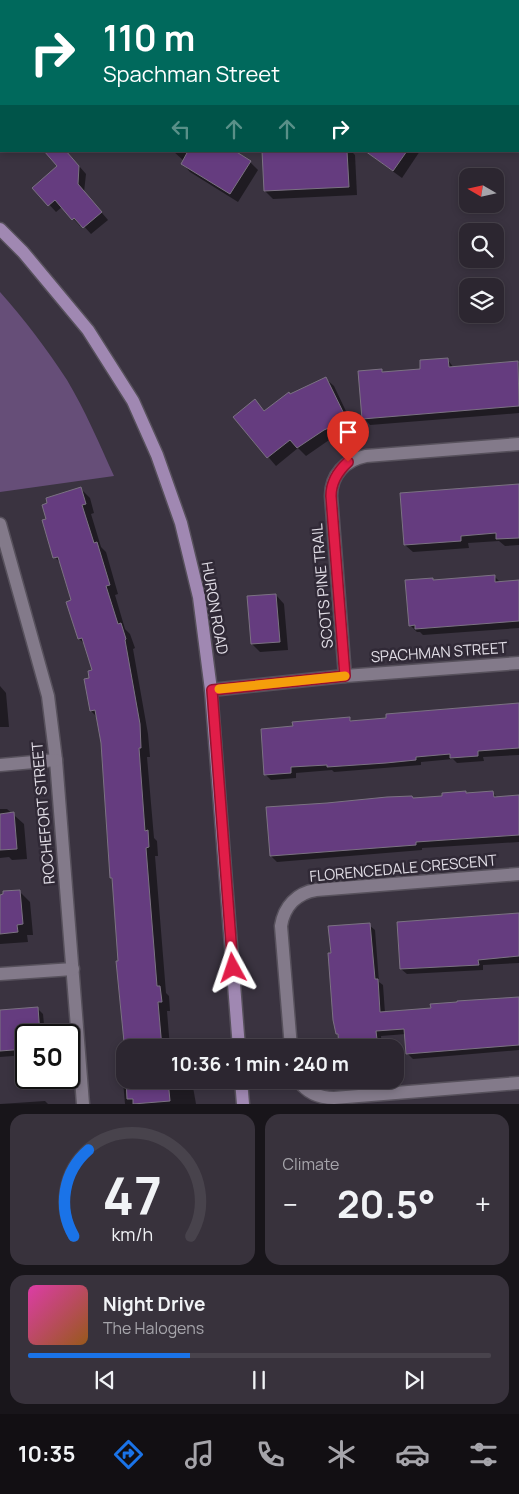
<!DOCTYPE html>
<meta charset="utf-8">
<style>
body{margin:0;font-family:Manrope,sans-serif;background:#38323c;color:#f1f3f6;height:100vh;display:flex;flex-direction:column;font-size:19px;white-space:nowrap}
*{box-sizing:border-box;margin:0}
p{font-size:16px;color:#a6a5ab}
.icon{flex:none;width:28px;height:28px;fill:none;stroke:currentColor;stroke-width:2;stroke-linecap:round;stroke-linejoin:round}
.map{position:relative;height:1104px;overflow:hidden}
.panel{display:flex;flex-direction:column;gap:10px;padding:10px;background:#18151a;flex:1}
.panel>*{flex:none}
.banner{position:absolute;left:0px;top:0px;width:520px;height:152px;box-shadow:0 2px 8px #0003,0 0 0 1px #48434c;background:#00695c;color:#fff;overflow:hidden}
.needle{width:32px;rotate:279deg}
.tools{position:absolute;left:459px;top:168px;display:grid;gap:10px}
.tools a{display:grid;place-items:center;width:45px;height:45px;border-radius:10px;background:#2c2630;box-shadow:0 2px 8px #0003,0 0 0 1px #48434c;font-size:25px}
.speed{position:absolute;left:15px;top:1024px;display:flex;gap:10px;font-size:25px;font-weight:700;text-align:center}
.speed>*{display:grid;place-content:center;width:65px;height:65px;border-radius:50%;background:#2c2630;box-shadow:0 2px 8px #0003,0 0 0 1px #48434c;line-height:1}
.speed .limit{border:2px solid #111;border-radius:8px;background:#fff;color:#111}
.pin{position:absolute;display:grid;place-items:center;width:42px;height:42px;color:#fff;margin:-51px -21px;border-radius:50% 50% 50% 0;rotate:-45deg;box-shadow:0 0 5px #0007}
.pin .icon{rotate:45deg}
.me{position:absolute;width:55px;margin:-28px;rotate:355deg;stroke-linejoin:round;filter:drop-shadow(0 0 4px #0008)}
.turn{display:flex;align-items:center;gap:18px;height:105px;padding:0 20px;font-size:22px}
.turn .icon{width:65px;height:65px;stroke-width:2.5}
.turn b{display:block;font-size:35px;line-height:42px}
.lanes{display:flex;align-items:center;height:48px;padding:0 20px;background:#0003;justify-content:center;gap:25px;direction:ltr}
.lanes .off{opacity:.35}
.big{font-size:38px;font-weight:700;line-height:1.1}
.panel .tile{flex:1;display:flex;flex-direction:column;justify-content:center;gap:8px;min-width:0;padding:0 18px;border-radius:15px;background:#38323c}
.panel .dial{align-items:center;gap:0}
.dial svg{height:130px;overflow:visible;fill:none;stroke:#48434c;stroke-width:7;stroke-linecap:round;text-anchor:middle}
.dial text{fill:#f1f3f6;stroke:none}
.song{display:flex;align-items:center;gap:15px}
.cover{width:60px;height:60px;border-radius:8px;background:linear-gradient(135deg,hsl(320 70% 55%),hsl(30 70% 35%))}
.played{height:5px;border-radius:2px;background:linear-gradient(90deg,#1a73e8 35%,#48434c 35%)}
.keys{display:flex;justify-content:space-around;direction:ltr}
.heat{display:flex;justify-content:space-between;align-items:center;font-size:28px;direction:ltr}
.panel .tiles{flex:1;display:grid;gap:10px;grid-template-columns:1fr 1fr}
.tile:last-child{grid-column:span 2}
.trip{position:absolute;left:116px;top:1039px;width:288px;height:50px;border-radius:15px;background:#2c2630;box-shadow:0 2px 8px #0003,0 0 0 1px #48434c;font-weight:700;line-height:50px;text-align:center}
.dock{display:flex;height:80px;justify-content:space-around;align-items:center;background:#120f13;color:#a6a5ab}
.dock .icon{width:35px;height:35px}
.dock .current{color:#1a73e8}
.dock b{font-size:22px;color:#f1f3f6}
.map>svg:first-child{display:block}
</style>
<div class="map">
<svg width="519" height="1104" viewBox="0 0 519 1104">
<rect width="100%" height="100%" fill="#3a3340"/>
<!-- park -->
<path fill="#664e78" d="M0 292C24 319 47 349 67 380 85 410 99 443 114 476L0 492Z"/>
<!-- shadow -->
<g fill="#0007">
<path d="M0 0 36 1H1L0 50Z"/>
<rect x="267" y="0" width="42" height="1"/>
<rect x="360" y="0" width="46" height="1"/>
<path d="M66 151 86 174 84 192 108 220 91 234 82 224 80 226 62 207 56 212 34 188 59 166Z"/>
<path d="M173 151H232L250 162 258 170 238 202 190 172 182 163 184 161Z"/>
<path d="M263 151H351L355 155 357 195 273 199 265 191Z"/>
<path d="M365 151H420L402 178Z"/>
<path d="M447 359 454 368 519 363V413L370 425 364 418 382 371 384 373 422 370Z"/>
<path d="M325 378 334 386 354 428 332 438 306 456 298 448 276 466 234 417 255 401 265 412 291 396Z"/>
<path d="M519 484V545L505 546 499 541 468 543 469 548 413 552 405 545Z"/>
<path d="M81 489 90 498 94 513 91 514 101 547 106 552 118 594 115 595 125 629 130 634 135 648 133 649 148 734 150 757H147L154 838 157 841 158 856H155L166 993 169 996 170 1011H167L170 1048H126L117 962H120L113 880 111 878 102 742 97 717 91 711V679L93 671 86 645 79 639 72 601 61 564 55 557 48 519Z"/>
<path d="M494 576 501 583 519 581V628L423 635 420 632H417L410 625 432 579 434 581Z"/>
<path d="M276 595 284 604 288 650 260 652 252 644 249 597Z"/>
<path d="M0 686 6 693 9 727H0Z"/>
<path d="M519 704V755L483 757 484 761 457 763 453 759 421 762V765L334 772 332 770 296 773V778L271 780 265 774 294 727 350 719 353 722Z"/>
<path d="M466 792 468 795 493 793 498 798 519 796V842L422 848V850L277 862 271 856 412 797 414 799 444 797Z"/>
<path d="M0 809H7L24 824 27 859 12 860 9 857 0 858Z"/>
<path d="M19 891 30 902 33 935H27L28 942 0 944V896Z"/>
<path d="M519 914V963L483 965V970L407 974 401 969Z"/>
<path d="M369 925 375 930 379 982 383 985 385 1013 432 1009 519 998V1050L413 1059 408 1054 406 1034 381 1036 382 1048H340V1037L337 1034Z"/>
<path d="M37 1008 43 1014 45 1035H26V1055L0 1057V1011Z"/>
<path d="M186 1080 193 1087 196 1104H125L123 1081Z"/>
<path d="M45 1101 48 1104H0Z"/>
</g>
<!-- building -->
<g fill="#653c7f" stroke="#7b7282">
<path d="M44 151H66L79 166 78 184 102 212 83 228 74 218 72 220 55 200 48 206 32 188 57 166Z"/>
<path d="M188 151H235L251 161 230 194 181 164Z"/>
<path d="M262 151H347L349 187 264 191Z"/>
<path d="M365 151H407L393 171Z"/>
<path d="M448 358 449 367 518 361 519 406 362 419 358 371 382 369V372L420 369V360Z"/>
<path d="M326 377 347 420 324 430 297 448 290 440 267 458 233 417 255 399 264 411 289 392 290 394Z"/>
<path d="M519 484V538L496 539V533L461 536V541L404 545 400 493Z"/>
<path d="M81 487 86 504 82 505 94 543 97 542 110 585 106 586 118 624 121 623 126 639 125 640 140 724 141 748H139L145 831 148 830 149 847 146 848 157 986H160L162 1002H158L162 1048H127L126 1042H124L116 961H118L112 878H110L101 743 95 710 90 711 84 679 89 678 88 671 92 670 82 638 78 639 66 602 71 600 58 557 53 558 42 520 46 519 42 505 47 503 46 498Z"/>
<path d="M495 575V582L519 580V621L415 629V625L409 626 405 580 433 578V580Z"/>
<path d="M276 594 280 642 251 644 247 596Z"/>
<path d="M519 703V748L478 751V756L450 758V754L416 757V760L386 763 327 767V765L291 767V773L264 775 261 729 293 726 292 722 350 717V721L386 718V714Z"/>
<path d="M466 791V793L493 791 494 797 519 795V835L416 842V845L270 856 266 807 327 803 387 797 412 796 413 798 442 796V793Z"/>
<path d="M14 812 17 849 0 850V814Z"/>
<path d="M20 890 23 924 17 925 18 932 0 934V895L3 894V891Z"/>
<path d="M519 913V956L478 960 479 965 400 969 397 922Z"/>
<path d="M370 923 375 979H378L380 1012 431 1008 430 1004 457 1002V1001L519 997V1045L406 1054 404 1029 376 1031 378 1048H339L338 1034H336L333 1020 328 953H331L328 926Z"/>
<path d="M38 1007 40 1035H26V1049L0 1051V1010Z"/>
<path d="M126 1080H168L170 1101 133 1104V1099H127Z"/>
</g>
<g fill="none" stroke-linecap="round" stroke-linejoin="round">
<!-- minor casing -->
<g stroke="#57515c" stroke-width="15">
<g id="minor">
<path d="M105 0 107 1"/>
<path d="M333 0V1"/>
<path d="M0 524 48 696 56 760 83 1104"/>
<path d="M345 676 331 496C331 475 345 460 366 456L519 444"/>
<path d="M211 690 345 676 519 663"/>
<path d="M0 765 56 760"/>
<path d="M0 974 73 969"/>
<path d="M291 1048 281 926C284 906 297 893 316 890L519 874"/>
<path d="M298 1080C307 1093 319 1098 334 1098L519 1083"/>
</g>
</g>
<!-- major casing -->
<g stroke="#57515c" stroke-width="15">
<g id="major">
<path d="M0 229 23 252 88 330 133 401 157 455 181 523 199 597 211 690 239 1048"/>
<path d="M241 1080 243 1104"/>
</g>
</g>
<!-- minor -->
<use href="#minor" stroke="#837a8a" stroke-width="12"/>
<!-- major -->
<use href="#major" stroke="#a088b2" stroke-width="12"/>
</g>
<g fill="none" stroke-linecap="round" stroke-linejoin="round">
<!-- route casing -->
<g stroke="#92132f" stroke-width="12">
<path id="route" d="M233 968 212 690 345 676 331 496C331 482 337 472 348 462"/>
</g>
<!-- route -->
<use href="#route" stroke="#e11d48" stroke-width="9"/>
<!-- slow -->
<path stroke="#f59e0b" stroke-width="9" d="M219 689 345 676"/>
</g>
<g text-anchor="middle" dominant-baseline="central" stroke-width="5" stroke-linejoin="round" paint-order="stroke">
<!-- street labels -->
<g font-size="15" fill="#e1dde6" stroke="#302936">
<text transform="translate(322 586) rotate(-95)">SCOTS PINE TRAIL</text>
<text transform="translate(215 608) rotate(80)">HURON ROAD</text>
<text transform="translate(439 652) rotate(-4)">SPACHMAN STREET</text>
<text transform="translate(43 813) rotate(-95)">ROCHEFORT STREET</text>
<text transform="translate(403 868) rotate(-5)">FLORENCEDALE CRESCENT</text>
</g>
</g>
</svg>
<div class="tools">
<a><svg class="needle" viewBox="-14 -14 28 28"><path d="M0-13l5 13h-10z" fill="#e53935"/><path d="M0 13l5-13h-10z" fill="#a6a5ab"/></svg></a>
<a><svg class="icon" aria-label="search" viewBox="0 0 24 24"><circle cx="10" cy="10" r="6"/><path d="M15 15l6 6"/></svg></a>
<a><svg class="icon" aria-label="layers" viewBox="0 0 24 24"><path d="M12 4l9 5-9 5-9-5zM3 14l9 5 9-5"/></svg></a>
</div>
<div class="speed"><div class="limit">50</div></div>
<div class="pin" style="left:348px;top:462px;background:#d93025"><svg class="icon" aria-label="arrive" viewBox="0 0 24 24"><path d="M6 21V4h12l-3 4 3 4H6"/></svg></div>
<svg class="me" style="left:233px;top:968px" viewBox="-20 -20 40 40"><path d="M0-17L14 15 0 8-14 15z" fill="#e11d48" stroke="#fff" stroke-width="4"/></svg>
<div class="trip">10:36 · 1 min · 240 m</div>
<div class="banner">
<div class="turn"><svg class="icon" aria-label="right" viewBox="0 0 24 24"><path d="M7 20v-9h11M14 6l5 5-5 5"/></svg><div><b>110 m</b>Spachman Street</div></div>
<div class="lanes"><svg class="icon off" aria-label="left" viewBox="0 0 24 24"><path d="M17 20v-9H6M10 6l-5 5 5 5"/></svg><svg class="icon off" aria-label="ahead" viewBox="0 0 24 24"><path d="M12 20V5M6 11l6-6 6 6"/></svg><svg class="icon off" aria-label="ahead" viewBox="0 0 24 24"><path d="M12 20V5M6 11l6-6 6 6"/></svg><svg class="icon" aria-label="right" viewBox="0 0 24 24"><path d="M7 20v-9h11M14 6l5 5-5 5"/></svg></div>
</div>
</div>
<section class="panel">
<div class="tiles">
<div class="tile dial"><svg viewBox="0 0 100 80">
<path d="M14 69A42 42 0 1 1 86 69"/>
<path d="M14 69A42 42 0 0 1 23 16" stroke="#1a73e8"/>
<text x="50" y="56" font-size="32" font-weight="700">47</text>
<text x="50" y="72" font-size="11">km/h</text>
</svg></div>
<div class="tile"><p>Climate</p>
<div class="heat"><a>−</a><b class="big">20.5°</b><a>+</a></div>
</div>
<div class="tile">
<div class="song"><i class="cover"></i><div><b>Night Drive</b><p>The Halogens</p></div></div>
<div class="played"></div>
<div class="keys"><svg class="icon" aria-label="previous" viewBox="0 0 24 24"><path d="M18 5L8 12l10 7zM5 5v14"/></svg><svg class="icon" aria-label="pause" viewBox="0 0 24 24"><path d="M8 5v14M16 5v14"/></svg><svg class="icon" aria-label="next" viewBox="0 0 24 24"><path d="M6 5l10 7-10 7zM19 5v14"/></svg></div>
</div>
</div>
</section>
<nav class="dock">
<b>10:35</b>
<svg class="icon current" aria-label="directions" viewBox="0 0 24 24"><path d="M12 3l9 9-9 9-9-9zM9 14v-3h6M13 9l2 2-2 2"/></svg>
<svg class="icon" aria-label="music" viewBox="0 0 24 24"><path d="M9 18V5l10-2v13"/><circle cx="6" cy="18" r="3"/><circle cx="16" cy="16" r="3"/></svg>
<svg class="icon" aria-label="phone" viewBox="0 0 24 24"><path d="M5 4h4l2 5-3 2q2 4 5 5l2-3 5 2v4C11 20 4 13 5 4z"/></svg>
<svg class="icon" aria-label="climate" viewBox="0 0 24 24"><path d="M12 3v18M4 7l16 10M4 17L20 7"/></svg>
<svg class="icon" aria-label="car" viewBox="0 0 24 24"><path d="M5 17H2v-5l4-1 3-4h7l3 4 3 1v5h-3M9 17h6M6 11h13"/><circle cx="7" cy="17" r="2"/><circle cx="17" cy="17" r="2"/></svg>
<svg class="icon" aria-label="filters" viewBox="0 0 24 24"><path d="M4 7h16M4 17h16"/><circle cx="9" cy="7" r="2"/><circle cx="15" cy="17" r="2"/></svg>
</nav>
